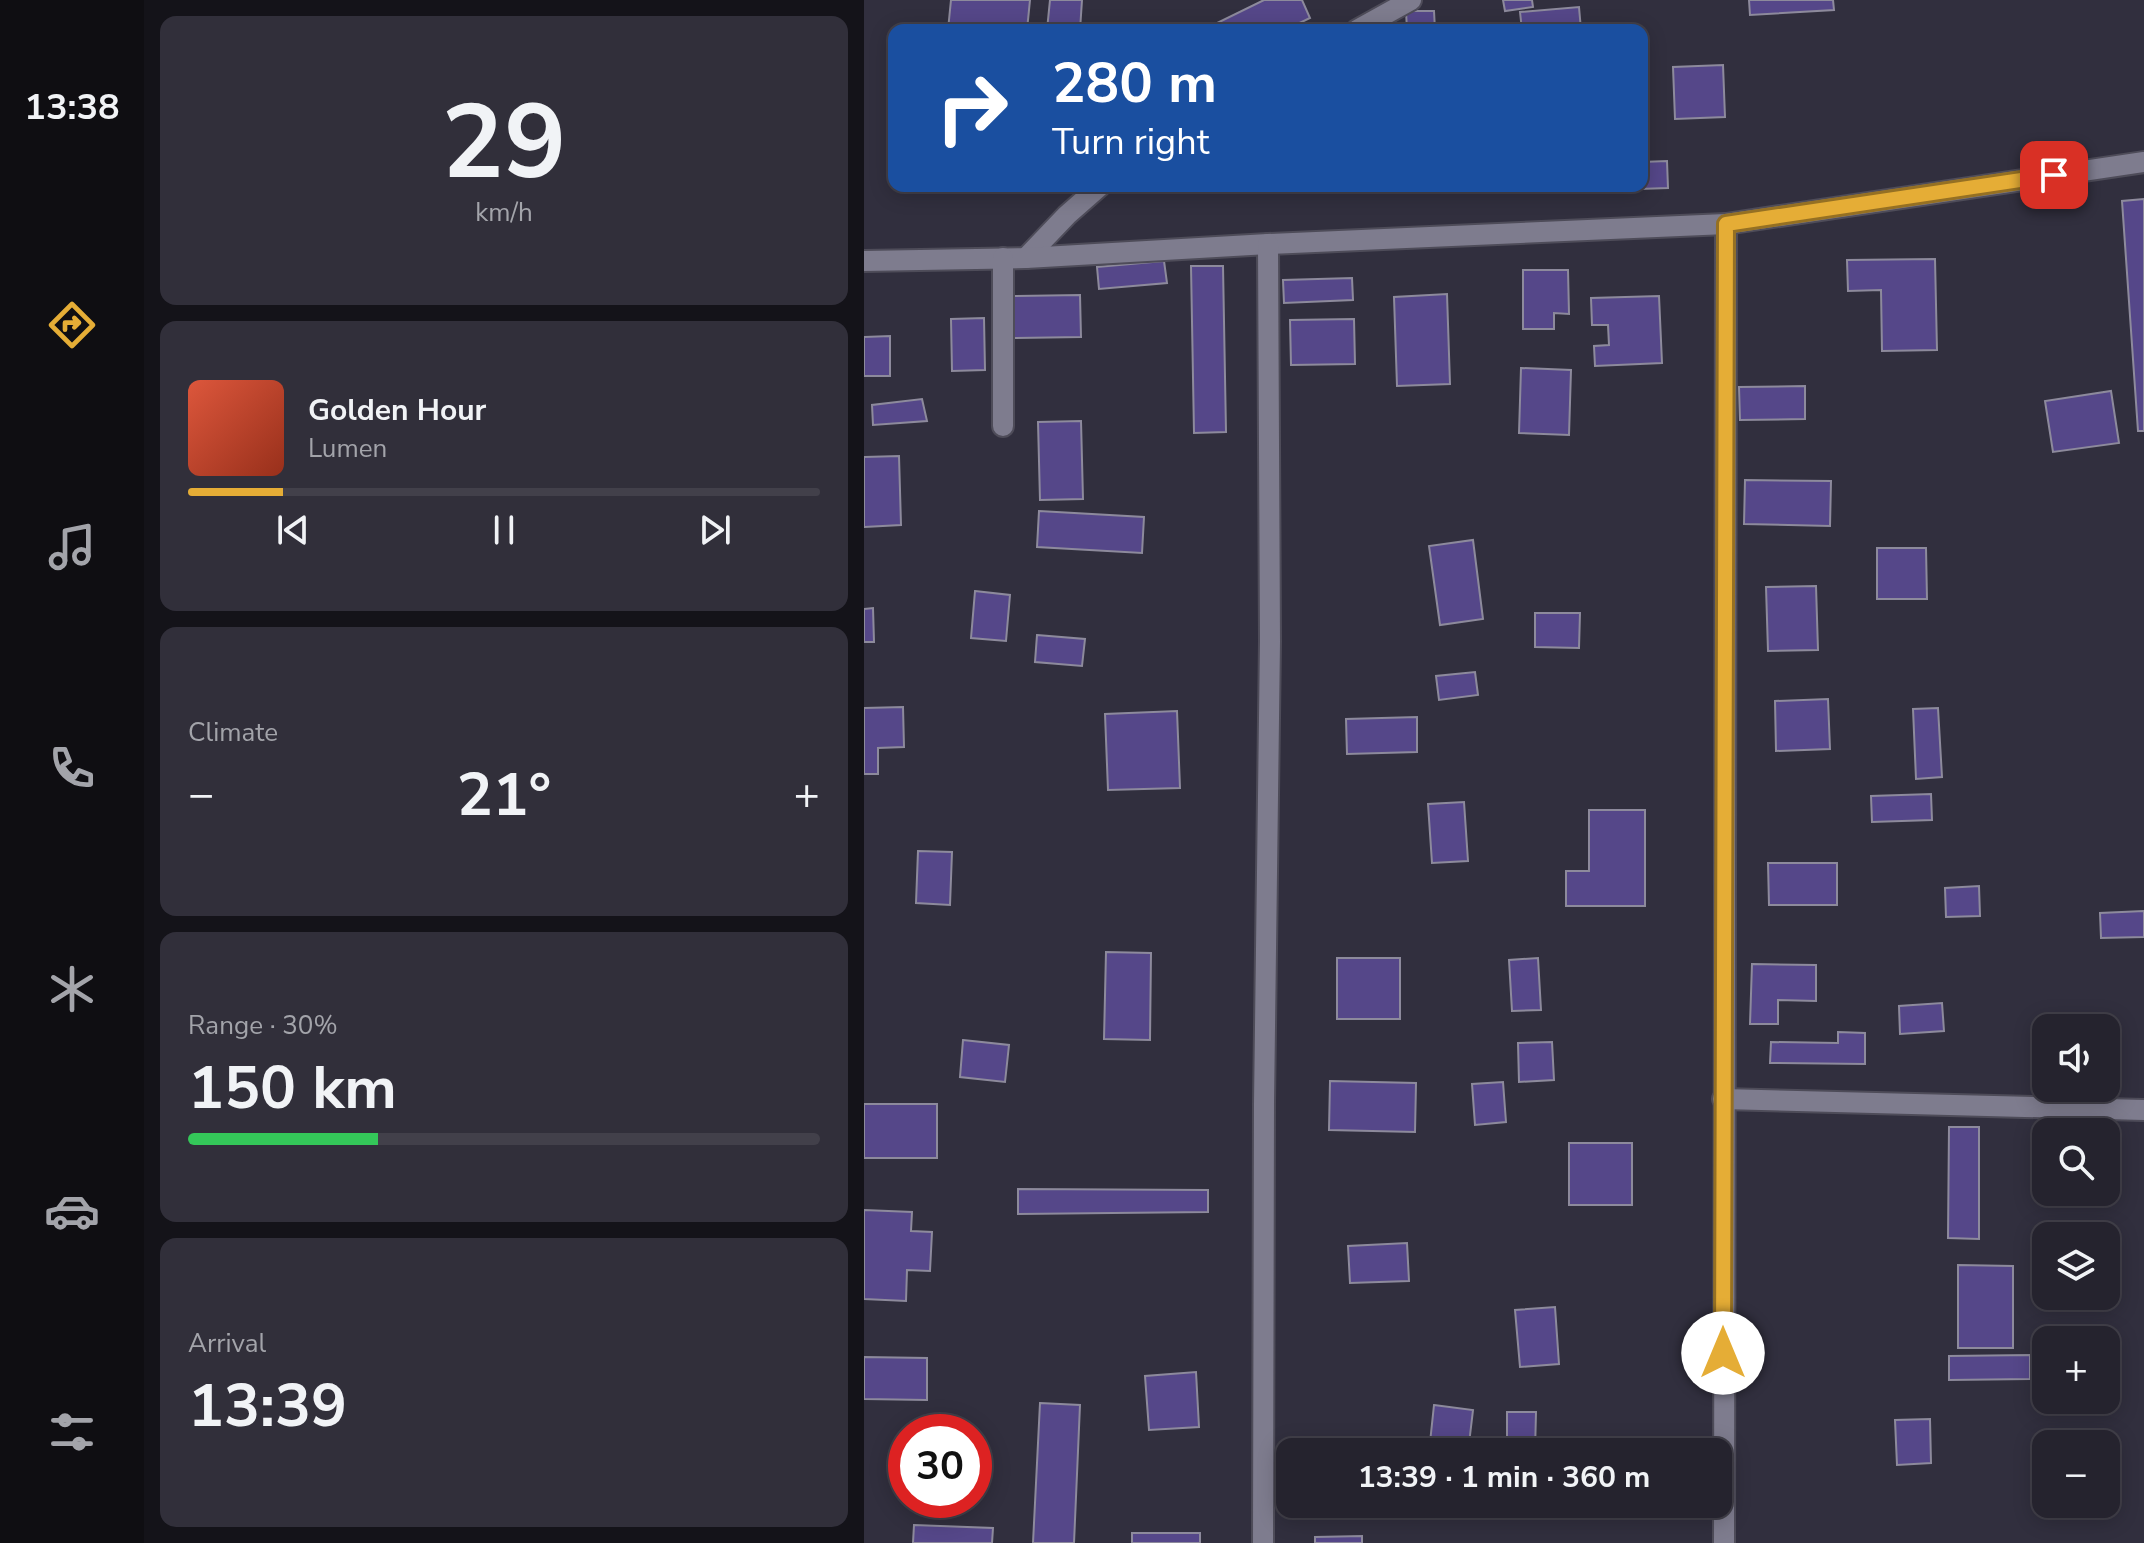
<!DOCTYPE html>
<meta charset="utf-8">
<style>
body{margin:0;font-family:"Nunito Sans",sans-serif;background:#312f3a;color:#f1f3f6;height:100vh;display:flex;flex-direction:column;font-size:30px;white-space:nowrap}
*{box-sizing:border-box;margin:0}
p{font-size:26px;color:#a3a4aa}
.icon{flex:none;width:44px;height:44px;fill:none;stroke:currentColor;stroke-width:2;stroke-linecap:round;stroke-linejoin:round}
.map{position:relative;flex:1;overflow:hidden}
.sheet{display:flex;flex-direction:column;gap:16px;padding:16px;background:#141319;width:720px}
.sheet>*{flex:none}
.guide{position:absolute;left:24px;top:24px;width:760px;height:168px;border-radius:16px;box-shadow:0 4px 20px #0003,0 0 0 2px #42404a;background:#1a4fa0;color:#fff;overflow:hidden}
.tools{position:absolute;left:1168px;top:1014px;display:grid;gap:16px}
.tools a{display:grid;place-items:center;width:88px;height:88px;border-radius:16px;background:#25232e;box-shadow:0 4px 20px #0003,0 0 0 2px #42404a;font-size:40px}
.speed{position:absolute;left:24px;top:1414px;display:flex;gap:16px;font-size:40px;font-weight:700;text-align:center}
.speed>*{display:grid;place-content:center;width:104px;height:104px;border-radius:50%;background:#25232e;box-shadow:0 4px 20px #0003,0 0 0 2px #42404a;line-height:1}
.speed .limit{border:12px solid #d22;background:#fff;color:#111}
.pin{position:absolute;display:grid;place-items:center;width:68px;height:68px;color:#fff;margin:-34px;border-radius:16px;box-shadow:0 4px 12px #0006}
.me{position:absolute;width:88px;margin:-44px;rotate:0deg;stroke-linejoin:round;filter:drop-shadow(0 0 6px #0008)}
.turn{display:flex;align-items:center;gap:28px;height:168px;padding:0 32px;font-size:36px}
.turn .icon{width:104px;height:104px;stroke-width:2.5}
.turn b{display:block;font-size:56px;line-height:68px}
.big{font-size:60px;font-weight:700;line-height:1.1}
.sheet .widget{flex:1;display:flex;flex-direction:column;justify-content:center;gap:12px;min-width:0;padding:0 28px;border-radius:16px;background:#312f3a}
.sheet .dial{align-items:center;gap:0}
.dial b{font-size:104px;line-height:1}
.song{display:flex;align-items:center;gap:24px}
.cover{width:96px;height:96px;border-radius:12px;background:linear-gradient(135deg,hsl(10 70% 55%),hsl(10 70% 35%))}
.played{height:8px;border-radius:4px;background:linear-gradient(90deg,#e5ad36 15%,#42404a 15%)}
.keys{display:flex;justify-content:space-around;direction:ltr}
.heat{display:flex;justify-content:space-between;align-items:center;font-size:44px;direction:ltr}
.charge{height:12px;border-radius:6px;background:linear-gradient(90deg,#34c759 30%,#42404a 0)}
.trip{position:absolute;left:412px;top:1438px;width:456px;height:80px;border-radius:16px;background:#25232e;box-shadow:0 4px 20px #0003,0 0 0 2px #42404a;font-weight:700;line-height:80px;text-align:center}
main{display:flex;flex:1;min-height:0}
.menu{display:flex;flex-direction:column;width:144px;justify-content:space-around;align-items:center;background:#0f0e12;color:#a3a4aa}
.menu .icon{width:56px;height:56px}
.menu .selected{color:#e5ad36}
.menu b{font-size:36px;color:#f1f3f6}
.map>svg:first-child{display:block}
</style>
<main>
<nav class="menu">
<b>13:38</b>
<svg class="icon selected" aria-label="directions" viewBox="0 0 24 24"><path d="M12 3l9 9-9 9-9-9zM9 14v-3h6M13 9l2 2-2 2"/></svg>
<svg class="icon" aria-label="music" viewBox="0 0 24 24"><path d="M9 18V5l10-2v13"/><circle cx="6" cy="18" r="3"/><circle cx="16" cy="16" r="3"/></svg>
<svg class="icon" aria-label="phone" viewBox="0 0 24 24"><path d="M5 4h4l2 5-3 2q2 4 5 5l2-3 5 2v4C11 20 4 13 5 4z"/></svg>
<svg class="icon" aria-label="climate" viewBox="0 0 24 24"><path d="M12 3v18M4 7l16 10M4 17L20 7"/></svg>
<svg class="icon" aria-label="car" viewBox="0 0 24 24"><path d="M5 17H2v-5l4-1 3-4h7l3 4 3 1v5h-3M9 17h6M6 11h13"/><circle cx="7" cy="17" r="2"/><circle cx="17" cy="17" r="2"/></svg>
<svg class="icon" aria-label="filters" viewBox="0 0 24 24"><path d="M4 7h16M4 17h16"/><circle cx="9" cy="7" r="2"/><circle cx="15" cy="17" r="2"/></svg>
</nav>
<section class="sheet">
<div class="widget dial"><b>29</b><p>km/h</p></div>
<div class="widget">
<div class="song"><i class="cover"></i><div><b>Golden Hour</b><p>Lumen</p></div></div>
<div class="played"></div>
<div class="keys"><svg class="icon" aria-label="previous" viewBox="0 0 24 24"><path d="M18 5L8 12l10 7zM5 5v14"/></svg><svg class="icon" aria-label="pause" viewBox="0 0 24 24"><path d="M8 5v14M16 5v14"/></svg><svg class="icon" aria-label="next" viewBox="0 0 24 24"><path d="M6 5l10 7-10 7zM19 5v14"/></svg></div>
</div>
<div class="widget"><p>Climate</p>
<div class="heat"><a>−</a><b class="big">21°</b><a>+</a></div>
</div>
<div class="widget"><p>Range · 30%</p><b class="big">150 km</b><div class="charge"></div></div>
<div class="widget"><p>Arrival</p><b class="big">13:39</b></div>
</section>
<div class="map">
<svg width="1280" height="1543" viewBox="0 0 1280 1543">
<rect width="100%" height="100%" fill="#312f3e"/>
<!-- building -->
<g fill="#554789" stroke="#8d8a9c" stroke-width="2">
<path d="M87 0H166L163 30H84Z"/>
<path d="M186 0H218L216 30H183Z"/>
<path d="M400 0H438L446 18 421 30H349L347 26Z"/>
<path d="M639 0H668L669 7 641 11Z"/>
<path d="M885 0H969L970 10 886 15Z"/>
<path d="M715 7 717 30H658L656 12Z"/>
<path d="M542 11H570L571 30H543Z"/>
<path d="M859 65 861 117 811 119 809 67Z"/>
<path d="M803 161 804 188 775 189V186H778V162Z"/>
<path d="M1280 199V431H1274L1258 201Z"/>
<path d="M1071 259 1073 350 1018 351 1017 290 984 291 983 260Z"/>
<path d="M300 261 303 283 235 289 233 267Z"/>
<path d="M327 266H359L362 432 330 433Z"/>
<path d="M659 270H704L705 314 690 313V329H659Z"/>
<path d="M488 278 489 300 420 303 419 280Z"/>
<path d="M583 294 586 384 533 386 530 297Z"/>
<path d="M216 295 217 337 149 338 148 296Z"/>
<path d="M795 296 798 363 731 366 730 346 745 345 744 325H728L727 298Z"/>
<path d="M120 318 121 370 88 371 87 319Z"/>
<path d="M490 319 491 364 427 365 426 320Z"/>
<path d="M26 336V376H0V337Z"/>
<path d="M657 368 707 370 705 435 655 433Z"/>
<path d="M941 386V419L876 420 875 387Z"/>
<path d="M1247 391 1255 443 1189 452 1181 401Z"/>
<path d="M58 399 63 421 9 425 8 405Z"/>
<path d="M217 421 219 499 176 500 174 422Z"/>
<path d="M35 456 37 525 0 527V457Z"/>
<path d="M881 480 967 481 966 526 880 524Z"/>
<path d="M175 511 280 517 278 553 173 547Z"/>
<path d="M609 540 619 619 576 625 565 546Z"/>
<path d="M1013 548H1062L1063 599H1013Z"/>
<path d="M952 586 954 650 904 651 902 587Z"/>
<path d="M111 591 146 595 142 641 107 638Z"/>
<path d="M9 608 10 642H0V609Z"/>
<path d="M671 613H716L715 648 671 647Z"/>
<path d="M173 635 221 639 218 666 171 662Z"/>
<path d="M611 672 614 695 575 700 572 676Z"/>
<path d="M964 699 966 749 912 751 911 701Z"/>
<path d="M39 707 40 747 14 748V774H0V708Z"/>
<path d="M1074 708 1078 777 1052 779 1049 709Z"/>
<path d="M313 711 316 788 244 790 241 714Z"/>
<path d="M553 717V752L483 754 482 719Z"/>
<path d="M1067 794 1068 820 1008 822 1007 796Z"/>
<path d="M600 802 604 861 568 863 564 804Z"/>
<path d="M725 810H781V906H702V871H725Z"/>
<path d="M54 851 88 852 86 905 52 903Z"/>
<path d="M904 863H973V905H905Z"/>
<path d="M1115 886 1116 916 1082 917 1081 888Z"/>
<path d="M1280 911V937L1237 938 1236 913Z"/>
<path d="M242 952 287 953 286 1040 240 1039Z"/>
<rect x="473" y="958" width="63" height="61"/>
<path d="M674 958 677 1010 648 1011 645 960Z"/>
<path d="M888 964 952 965V1001L914 1000V1024H886Z"/>
<path d="M1078 1003 1080 1031 1036 1034 1035 1006Z"/>
<path d="M974 1032 1001 1033V1064L906 1063 907 1042 974 1043Z"/>
<path d="M99 1040 145 1045 141 1082 96 1077Z"/>
<path d="M688 1042 690 1080 655 1082 654 1043Z"/>
<path d="M466 1081 552 1083 551 1132 465 1130Z"/>
<path d="M639 1082 642 1122 611 1125 608 1084Z"/>
<rect x="0" y="1104" width="73" height="54"/>
<path d="M1085 1127H1115V1239L1084 1238Z"/>
<rect x="705" y="1143" width="63" height="62"/>
<path d="M154 1189 344 1190V1212L154 1214Z"/>
<path d="M0 1210 48 1212 47 1231 68 1232 66 1271 43 1270 42 1301 0 1299Z"/>
<path d="M543 1243 545 1281 486 1283 484 1246Z"/>
<path d="M1094 1265 1149 1266V1348H1094Z"/>
<path d="M691 1307 695 1364 656 1367 651 1310Z"/>
<path d="M1166 1355V1379L1085 1380V1356Z"/>
<path d="M0 1357 63 1358V1400L0 1399Z"/>
<path d="M332 1372 335 1427 285 1430 281 1376Z"/>
<path d="M176 1403 216 1405 210 1543H169Z"/>
<path d="M570 1405 609 1410 604 1452H565Z"/>
<path d="M643 1412H672L671 1452H643Z"/>
<path d="M1066 1419 1067 1463 1033 1465 1031 1420Z"/>
<path d="M50 1525 129 1528 128 1543H49Z"/>
<rect x="268" y="1533" width="68" height="10"/>
<path d="M498 1536V1543H451V1537Z"/>
</g>
<g fill="none" stroke-linecap="round" stroke-linejoin="round">
<!-- street casing -->
<g stroke="#4e4c59" stroke-width="24">
<g id="street">
<path d="M493 30 547 0"/>
<path d="M162 258 203 215 236 186"/>
<path d="M0 261 162 258 404 244 862 224 1280 162"/>
<path d="M139 426V258"/>
<path d="M859 1099 1280 1110"/>
<path d="M399 1543 400 1104 406 641 404 244"/>
<path d="M860 1543 862 224"/>
</g>
</g>
<!-- street -->
<use href="#street" stroke="#7e7c8e" stroke-width="20"/>
</g>
<g fill="none" stroke-linecap="round" stroke-linejoin="round">
<!-- route casing -->
<g stroke="#957023" stroke-width="20">
<path id="route" d="M859 1353 862 224 1190 175"/>
</g>
<!-- route -->
<use href="#route" stroke="#e5ad36" stroke-width="14"/>
</g>
</svg>
<div class="tools">
<a><svg class="icon" aria-label="sound" viewBox="0 0 24 24"><path d="M4 9h4l5-4v14l-5-4H4zM17 9q2 3 0 6"/></svg></a>
<a><svg class="icon" aria-label="search" viewBox="0 0 24 24"><circle cx="10" cy="10" r="6"/><path d="M15 15l6 6"/></svg></a>
<a><svg class="icon" aria-label="layers" viewBox="0 0 24 24"><path d="M12 4l9 5-9 5-9-5zM3 14l9 5 9-5"/></svg></a>
<a>+</a>
<a>−</a>
</div>
<div class="speed"><div class="limit">30</div></div>
<div class="pin" style="left:1190px;top:175px;background:#d93025"><svg class="icon" aria-label="arrive" viewBox="0 0 24 24"><path d="M6 21V4h12l-3 4 3 4H6"/></svg></div>
<svg class="me" style="left:859px;top:1353px" viewBox="-20 -20 40 40"><circle r="19" fill="#fff"/><path d="M0-13L10 11 0 6-10 11z" fill="#e5ad36"/></svg>
<div class="trip">13:39 · 1 min · 360 m</div>
<div class="guide">
<div class="turn"><svg class="icon" aria-label="right" viewBox="0 0 24 24"><path d="M7 20v-9h11M14 6l5 5-5 5"/></svg><div><b>280 m</b>Turn right</div></div>
</div>
</div>
</main>
